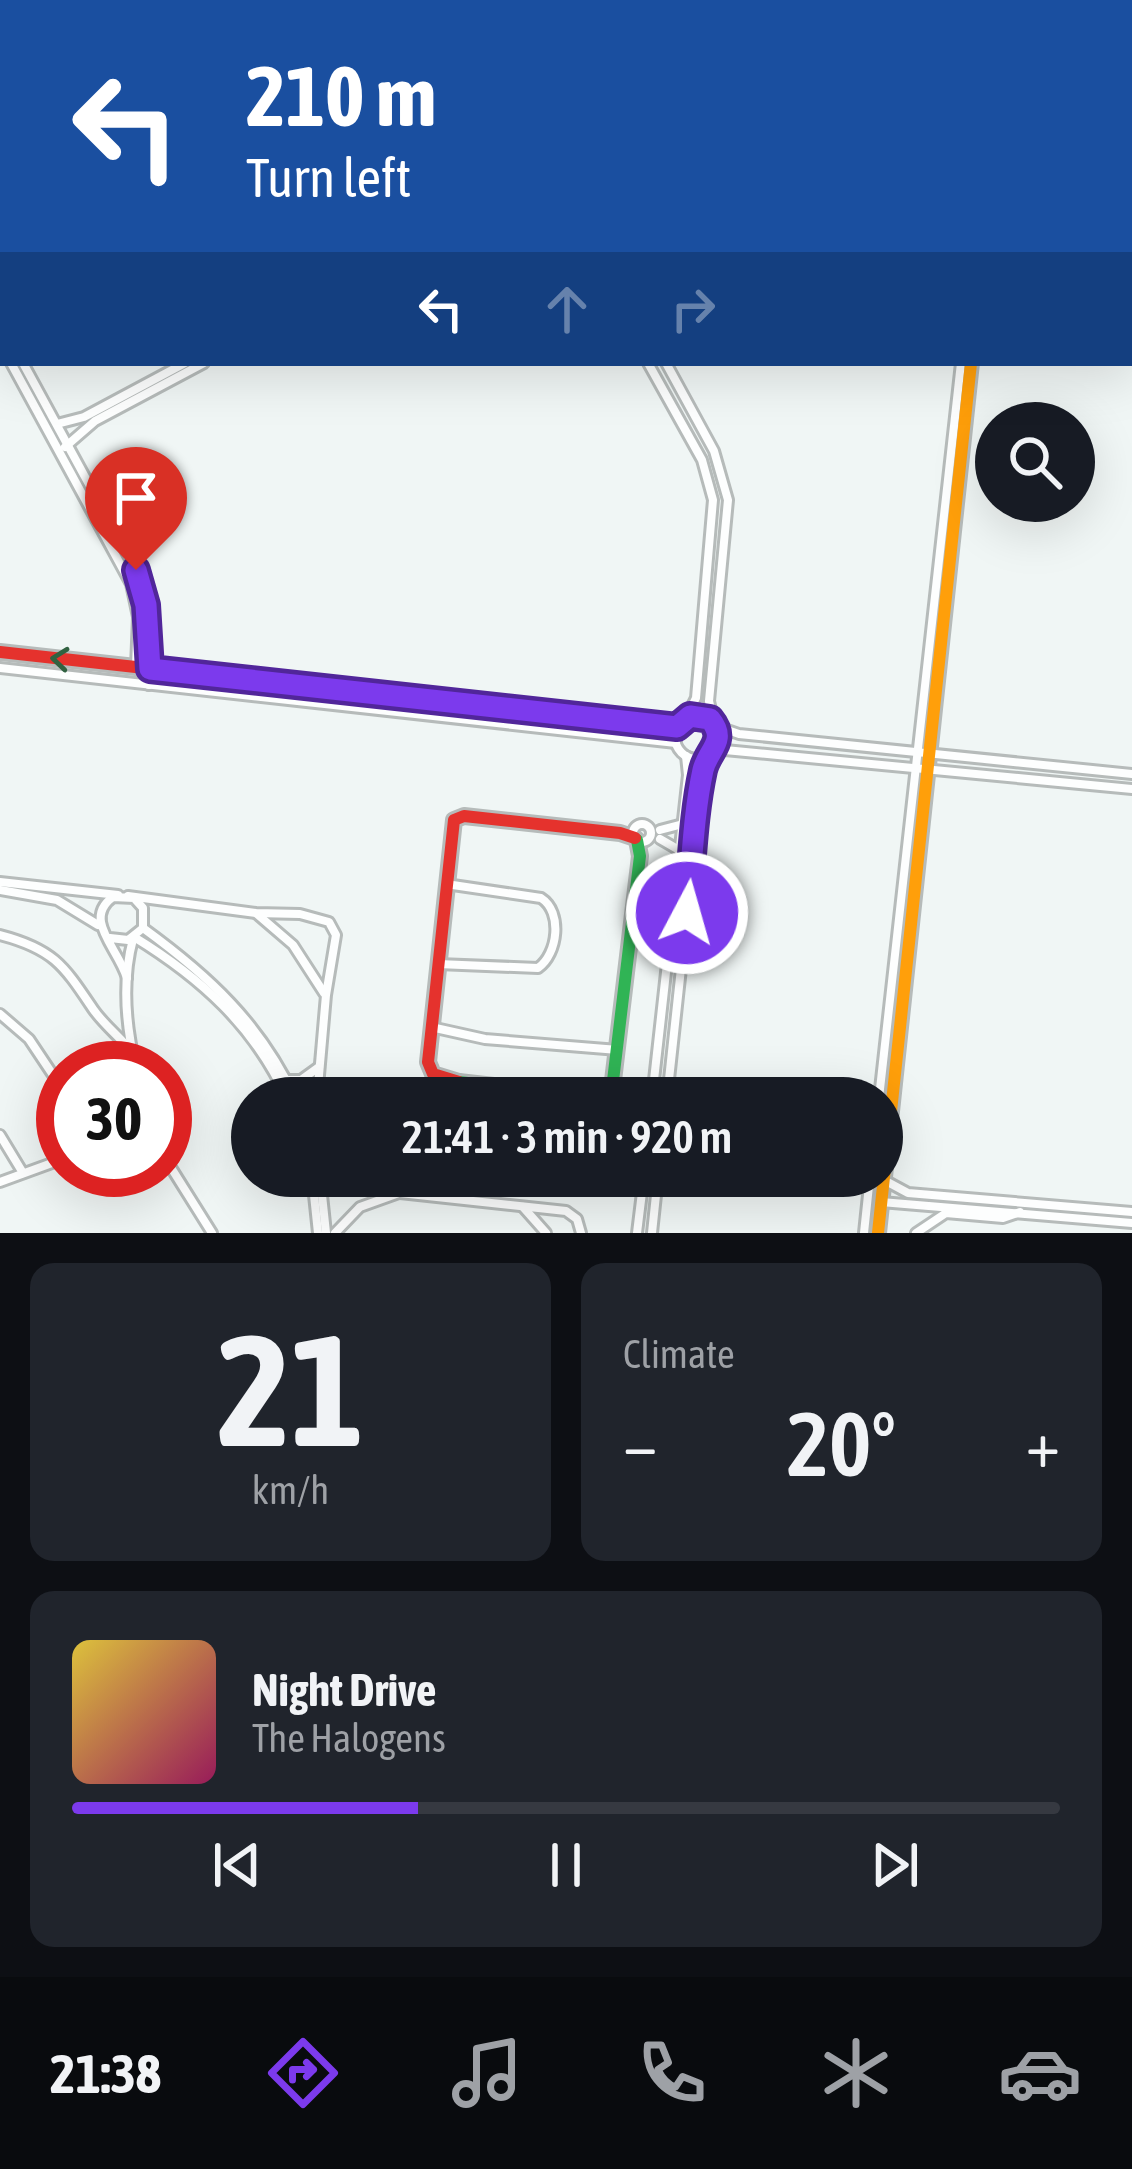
<!DOCTYPE html>
<meta charset="utf-8">
<style>
body{margin:0;font-family:"Asap Condensed",sans-serif;background:#20242c;color:#f1f3f6;height:100vh;display:flex;flex-direction:column;font-size:45px;white-space:nowrap}
*{box-sizing:border-box;margin:0}
p{font-size:39px;color:#9ea1a6}
.icon{flex:none;width:66px;height:66px;fill:none;stroke:currentColor;stroke-width:2;stroke-linecap:round;stroke-linejoin:round}
.map{position:relative;height:1233px;overflow:hidden}
.details{display:flex;flex-direction:column;gap:30px;padding:30px;background:#0d0f14;flex:1}
.details>*{flex:none}
.guide{position:absolute;left:0px;top:0px;width:1134px;height:366px;box-shadow:0 12px 48px #0002;background:#1a4fa0;color:#fff;overflow:hidden}
.fabs{position:absolute;left:975px;top:402px;display:grid;gap:24px}
.fabs a{display:grid;place-items:center;width:120px;height:120px;border-radius:50%;background:#171b24;box-shadow:0 12px 48px #0002;font-size:60px}
.speed{position:absolute;left:36px;top:1041px;display:flex;gap:24px;font-size:60px;font-weight:700;text-align:center}
.speed>*{display:grid;place-content:center;width:156px;height:156px;border-radius:50%;background:#171b24;box-shadow:0 12px 48px #0002;line-height:1}
.speed .limit{border:18px solid #d22;background:#fff;color:#111}
.pin{position:absolute;display:grid;place-items:center;width:102px;height:102px;color:#fff;margin:-123px -51px;border-radius:50% 50% 50% 0;rotate:-45deg;box-shadow:0 0 12px #0007}
.pin .icon{rotate:45deg}
.me{position:absolute;width:132px;margin:-66px;rotate:6deg;stroke-linejoin:round;filter:drop-shadow(0 0 9px #0008)}
.turn{display:flex;align-items:center;gap:42px;height:252px;padding:0 48px;font-size:54px}
.turn .icon{width:156px;height:156px;stroke-width:2.5}
.turn b{display:block;font-size:84px;line-height:102px}
.lanes{display:flex;align-items:center;height:114px;padding:0 48px;background:#0003;justify-content:center;gap:60px;direction:ltr}
.lanes .off{opacity:.35}
.big{font-size:90px;font-weight:600;line-height:1.1}
.details .card{flex:1;display:flex;flex-direction:column;justify-content:center;gap:18px;min-width:0;padding:0 42px;border-radius:24px;background:#20242c}
.details .dial{align-items:center;gap:0}
.dial b{font-size:156px;line-height:1}
.song{display:flex;align-items:center;gap:36px}
.cover{width:144px;height:144px;border-radius:18px;background:linear-gradient(135deg,hsl(50 70% 55%),hsl(330 70% 35%))}
.played{height:12px;border-radius:6px;background:linear-gradient(90deg,#7c3aed 35%,#363941 35%)}
.keys{display:flex;justify-content:space-around;direction:ltr}
.heat{display:flex;justify-content:space-between;align-items:center;font-size:66px;direction:ltr}
.details .tiles{flex:1;display:grid;gap:30px;grid-template-columns:1fr 1fr}
.card:last-child{grid-column:span 2}
.trip{position:absolute;left:231px;top:1077px;width:672px;height:120px;border-radius:60px;background:#171b24;box-shadow:0 12px 48px #0002;font-weight:600;line-height:120px;text-align:center}
.dock{display:flex;height:192px;justify-content:space-around;align-items:center;background:#090b0e;color:#9ea1a6}
.dock .icon{width:84px;height:84px}
.dock .on{color:#7c3aed}
.dock b{font-size:54px;color:#f1f3f6}
.map>svg:first-child{display:block}
</style>
<div class="map">
<svg width="1132" height="1233" viewBox="0 0 1132 1233">
<rect width="100%" height="100%" fill="#f0f6f5"/>
<g fill="none" stroke-linecap="round" stroke-linejoin="round">
<!-- street casing -->
<g stroke="#b6bbba" stroke-width="14">
<g id="street">
<path d="M224 0 227 3"/>
<path d="M235 0 239 3"/>
<path d="M409 0 410 3"/>
<path d="M448 0 450 3"/>
<path d="M465 0 467 3"/>
<path d="M656 0 657 3"/>
<path d="M720 0 721 3"/>
<path d="M781 0 787 3"/>
<path d="M172 3V0"/>
<path d="M297 3 298 0"/>
<path d="M883 3 884 0"/>
<path d="M917 3 918 0"/>
<path d="M986 3 987 0"/>
<path d="M998 3V0"/>
<path d="M1009 3V0"/>
<path d="M1131 302H1132"/>
<path d="M1131 313H1132"/>
<path d="M0 321 3 326"/>
<path d="M0 343 3 348"/>
<path d="M11 363 131 584 138 617 136 667"/>
<path d="M23 363 140 578 146 605 149 685"/>
<path d="M648 363 702 460 713 500 696 698 686 718"/>
<path d="M666 363 714 451 728 500 709 701 714 723"/>
<path d="M57 424 84 417 185 363"/>
<path d="M65 447 95 421 204 363"/>
<path d="M0 668 676 743"/>
<circle cx="697" cy="737" r="22"/>
<path d="M716 726 739 734 1132 774"/>
<path d="M712 752 725 750 1132 789"/>
<circle cx="642" cy="833" r="9"/>
<path d="M660 830 683 824"/>
<path d="M660 839 679 850"/>
<path d="M0 882 118 895"/>
<path d="M0 890 57 900 98 925"/>
<path d="M128 896 256 913 300 914 329 922 336 935 326 995 317 1098"/>
<path d="M257 914 293 945 324 993"/>
<path d="M143 928C209 976 260 1023 295 1098"/>
<path d="M0 935C54 949 64 966 93 1009 104 1025 120 1037 132 1052"/>
<path d="M134 937C201 978 254 1026 287 1098"/>
<path d="M110 938 128 940 143 928V908L134 898 113 897C82 919 118 948 127 978"/>
<path d="M133 939C122 980 126 1027 136 1068"/>
<path d="M438 964 538 968C558 954 563 912 541 898L446 884"/>
<path d="M0 1014 29 1039 63 1090"/>
<path d="M431 1027 485 1039 618 1050"/>
<path d="M287 1080H301L319 1067"/>
<path d="M652 1098 688 775 686 756"/>
<path d="M667 1098 702 774 709 755"/>
<path d="M879 1098 961 363"/>
<path d="M0 1135 23 1173"/>
<path d="M165 1158 212 1233"/>
<path d="M312 1176 318 1233"/>
<path d="M320 1176 326 1233"/>
<path d="M361 1176 400 1193 566 1211 577 1219 581 1233"/>
<path d="M882 1179 908 1193 1132 1212"/>
<path d="M0 1182 63 1159"/>
<path d="M881 1202 1132 1223"/>
<path d="M523 1207 546 1233"/>
<path d="M335 1233 360 1207 399 1193"/>
<path d="M637 1233 644 1176"/>
<path d="M652 1233 658 1176"/>
<path d="M864 1233 870 1176"/>
<path d="M916 1233 946 1213 1003 1218 1020 1212"/>
</g>
</g>
<!-- fast casing -->
<g stroke="#b6bbba" stroke-width="18">
<g id="fast">
<path d="M626 0 627 3"/>
<path d="M645 0 647 3"/>
<path d="M1131 160H1132"/>
<path d="M459 1082 593 1097 612 1089 640 856 637 840"/>
</g>
</g>
<!-- slow casing -->
<g stroke="#b6bbba" stroke-width="18">
<g id="slow">
<path d="M1131 178H1132"/>
<path d="M878 1233 971 363"/>
</g>
</g>
<!-- jam casing -->
<g stroke="#b6bbba" stroke-width="18">
<g id="jam">
<path d="M0 652 677 727"/>
<path d="M459 1082 433 1074 428 1062 454 820 464 816 620 833 635 838"/>
</g>
</g>
<!-- street -->
<use href="#street" stroke="#fdfefe" stroke-width="8"/>
<!-- fast -->
<use href="#fast" stroke="#30b455" stroke-width="12"/>
<!-- slow -->
<use href="#slow" stroke="#ff9f0a" stroke-width="12"/>
<!-- jam -->
<use href="#jam" stroke="#e5322d" stroke-width="12"/>
</g>
<!-- one-way arrows -->
<defs><path id="oneway-chevron" d="M-2-3.5L2.5 0L-2 3.5" fill="none" stroke-width="1.6" stroke-linecap="round" stroke-linejoin="round" transform="scale(3)"/></defs>
<use stroke="#316241" href="#oneway-chevron" transform="translate(60 659) rotate(-174)"/>
<g fill="none" stroke-linecap="round" stroke-linejoin="round">
<!-- route casing -->
<g stroke="#51269a" stroke-width="30">
<path id="route" d="M136 570 146 605 150 669 677 727 690 716 710 719C728 741 708 749 703 770 693 816 692 866 687 913"/>
</g>
<!-- route -->
<use href="#route" stroke="#7c3aed" stroke-width="21"/>
</g>
</svg>
<div class="fabs">
<a><svg class="icon" aria-label="search" viewBox="0 0 24 24"><circle cx="10" cy="10" r="6"/><path d="M15 15l6 6"/></svg></a>
</div>
<div class="speed"><div class="limit">30</div></div>
<div class="pin" style="left:136px;top:570px;background:#d93025"><svg class="icon" aria-label="arrive" viewBox="0 0 24 24"><path d="M6 21V4h12l-3 4 3 4H6"/></svg></div>
<svg class="me" style="left:687px;top:913px" viewBox="-20 -20 40 40"><circle r="17" fill="#7c3aed" stroke="#fff" stroke-width="3"/><path d="M0-11L8 9 0 5-8 9z" fill="#fff"/></svg>
<div class="trip">21:41 · 3 min · 920 m</div>
<div class="guide">
<div class="turn"><svg class="icon" aria-label="left" viewBox="0 0 24 24"><path d="M17 20v-9H6M10 6l-5 5 5 5"/></svg><div><b>210 m</b>Turn left</div></div>
<div class="lanes"><svg class="icon" aria-label="left" viewBox="0 0 24 24"><path d="M17 20v-9H6M10 6l-5 5 5 5"/></svg><svg class="icon off" aria-label="ahead" viewBox="0 0 24 24"><path d="M12 20V5M6 11l6-6 6 6"/></svg><svg class="icon off" aria-label="right" viewBox="0 0 24 24"><path d="M7 20v-9h11M14 6l5 5-5 5"/></svg></div>
</div>
</div>
<section class="details">
<div class="tiles">
<div class="card dial"><b>21</b><p>km/h</p></div>
<div class="card"><p>Climate</p>
<div class="heat"><a>−</a><b class="big">20°</b><a>+</a></div>
</div>
<div class="card">
<div class="song"><i class="cover"></i><div><b>Night Drive</b><p>The Halogens</p></div></div>
<div class="played"></div>
<div class="keys"><svg class="icon" aria-label="previous" viewBox="0 0 24 24"><path d="M18 5L8 12l10 7zM5 5v14"/></svg><svg class="icon" aria-label="pause" viewBox="0 0 24 24"><path d="M8 5v14M16 5v14"/></svg><svg class="icon" aria-label="next" viewBox="0 0 24 24"><path d="M6 5l10 7-10 7zM19 5v14"/></svg></div>
</div>
</div>
</section>
<nav class="dock">
<b>21:38</b>
<svg class="icon on" aria-label="directions" viewBox="0 0 24 24"><path d="M12 3l9 9-9 9-9-9zM9 14v-3h6M13 9l2 2-2 2"/></svg>
<svg class="icon" aria-label="music" viewBox="0 0 24 24"><path d="M9 18V5l10-2v13"/><circle cx="6" cy="18" r="3"/><circle cx="16" cy="16" r="3"/></svg>
<svg class="icon" aria-label="phone" viewBox="0 0 24 24"><path d="M5 4h4l2 5-3 2q2 4 5 5l2-3 5 2v4C11 20 4 13 5 4z"/></svg>
<svg class="icon" aria-label="climate" viewBox="0 0 24 24"><path d="M12 3v18M4 7l16 10M4 17L20 7"/></svg>
<svg class="icon" aria-label="car" viewBox="0 0 24 24"><path d="M5 17H2v-5l4-1 3-4h7l3 4 3 1v5h-3M9 17h6M6 11h13"/><circle cx="7" cy="17" r="2"/><circle cx="17" cy="17" r="2"/></svg>
</nav>
